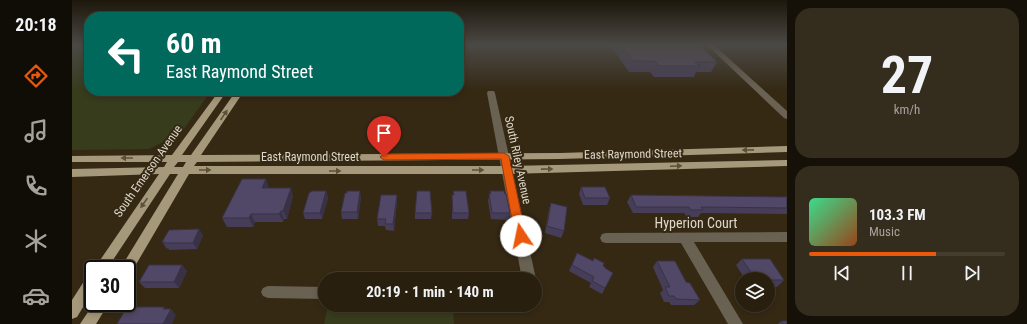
<!DOCTYPE html>
<meta charset="utf-8">
<style>
body{margin:0;font-family:"Roboto Condensed",sans-serif;background:#342c1d;color:#f1f3f6;height:100vh;display:flex;flex-direction:column;font-size:15px;white-space:nowrap}
*{box-sizing:border-box;margin:0}
p{font-size:13px;color:#a5a29e}
.icon{flex:none;width:22px;height:22px;fill:none;stroke:currentColor;stroke-width:2;stroke-linecap:round;stroke-linejoin:round}
.map{position:relative;flex:1;overflow:hidden}
.sheet{display:flex;flex-direction:column;gap:8px;padding:8px;background:#161108;width:240px}
.sheet>*{flex:none}
.top-card{position:absolute;left:12px;top:12px;width:380px;height:84px;border-radius:16px;box-shadow:0 2px 6px #0003,0 0 0 1px #443d2f;background:#00695c;color:#fff;overflow:hidden}
.tools{position:absolute;left:663px;top:272px;display:grid;gap:8px}
.tools a{display:grid;place-items:center;width:40px;height:40px;border-radius:50%;background:#281f0f;box-shadow:0 2px 6px #0003,0 0 0 1px #443d2f;font-size:20px}
.speed{position:absolute;left:12px;top:260px;display:flex;gap:8px;font-size:20px;font-weight:700;text-align:center}
.speed>*{display:grid;place-content:center;width:52px;height:52px;border-radius:50%;background:#281f0f;box-shadow:0 2px 6px #0003,0 0 0 1px #443d2f;line-height:1}
.speed .limit{border:2px solid #111;border-radius:6px;background:#fff;color:#111}
.pin{position:absolute;display:grid;place-items:center;width:34px;height:34px;color:#fff;margin:-41px -17px;border-radius:50% 50% 50% 0;rotate:-45deg;box-shadow:0 0 4px #0007}
.pin .icon{rotate:45deg}
.me{position:absolute;width:44px;margin:-22px;rotate:349deg;stroke-linejoin:round;filter:drop-shadow(0 0 3px #0008)}
.turn{display:flex;align-items:center;gap:14px;height:84px;padding:0 16px;font-size:18px}
.turn .icon{width:52px;height:52px;stroke-width:2.5}
.turn b{display:block;font-size:28px;line-height:34px}
.sheet .card{flex:1;display:flex;flex-direction:column;justify-content:center;gap:6px;min-width:0;padding:0 14px;border-radius:16px;background:#342c1d}
.sheet .dial{align-items:center;gap:0}
.dial b{font-size:52px;line-height:1}
.song{display:flex;align-items:center;gap:12px}
.cover{width:48px;height:48px;border-radius:6px;background:linear-gradient(135deg,hsl(150 70% 55%),hsl(20 70% 35%))}
.played{height:4px;border-radius:2px;background:linear-gradient(90deg,#ea580c 65%,#443d2f 65%)}
.keys{display:flex;justify-content:space-around;direction:ltr}
.trip{position:absolute;left:246px;top:272px;width:224px;height:40px;border-radius:20px;background:#281f0f;box-shadow:0 2px 6px #0003,0 0 0 1px #443d2f;font-weight:700;line-height:40px;text-align:center}
main{display:flex;flex:1;min-height:0}
.dock{display:flex;flex-direction:column;width:72px;justify-content:space-around;align-items:center;background:#100c06;color:#a5a29e}
.dock .icon{width:28px;height:28px}
.dock .current{color:#ea580c}
.dock b{font-size:18px;color:#f1f3f6}
.map>svg:first-child{display:block}
</style>
<main>
<nav class="dock">
<b>20:18</b>
<svg class="icon current" aria-label="directions" viewBox="0 0 24 24"><path d="M12 3l9 9-9 9-9-9zM9 14v-3h6M13 9l2 2-2 2"/></svg>
<svg class="icon" aria-label="music" viewBox="0 0 24 24"><path d="M9 18V5l10-2v13"/><circle cx="6" cy="18" r="3"/><circle cx="16" cy="16" r="3"/></svg>
<svg class="icon" aria-label="phone" viewBox="0 0 24 24"><path d="M5 4h4l2 5-3 2q2 4 5 5l2-3 5 2v4C11 20 4 13 5 4z"/></svg>
<svg class="icon" aria-label="climate" viewBox="0 0 24 24"><path d="M12 3v18M4 7l16 10M4 17L20 7"/></svg>
<svg class="icon" aria-label="car" viewBox="0 0 24 24"><path d="M5 17H2v-5l4-1 3-4h7l3 4 3 1v5h-3M9 17h6M6 11h13"/><circle cx="7" cy="17" r="2"/><circle cx="17" cy="17" r="2"/></svg>
</nav>
<div class="map">
<svg width="715" height="324" viewBox="0 0 715 324">
<rect width="100%" height="100%" fill="#352914"/>
<!-- green -->
<g fill="#373c1d">
<path d="M0 45H17V91H139L109 133 77 149 0 150Z"/>
<path d="M381 309 382 324H252L255 310Z"/>
</g>
<g fill="none" stroke-linecap="round" stroke-linejoin="round">
<!-- minor -->
<g fill="#696253" fill-rule="evenodd">
<path d="M635 45H642L715 111V119L712 118Z"/>
<path d="M416 91H422L423 93 464 279 463 280V279H450L415 93Z"/>
<path d="M715 232V242H622L671 324H656L609 243H534L530 242 528 238 530 234 534 233Z"/>
<path d="M196 286 253 287V299L196 298 191 296 189 292 191 288Z"/>
</g>
<!-- major -->
<g fill="#a6987a" fill-rule="evenodd">
<path d="M147 91H155L110 155H119L164 91H172L129 155 488 153 715 146V152L488 159 125 162 122 166H436L715 160V166L436 174H117L59 273 55 274V269H48L106 174H98L35 269H22L87 174 0 177V169L92 167 95 162H0V156L100 155ZM106 162H114L111 167H102Z"/>
<path d="M21 273V291L5 317 0 319V300L16 275Z"/>
<path d="M22 303H37L24 324H8Z"/>
</g>
</g>
<!-- wall -->
<g fill="#463d58">
<path d="M538 45H627L645 62 639 72H624L622 77H582L578 72H557Z"/>
<path d="M197 187V188L221 196 215 219H212L211 222H183L181 227H155L150 218Z"/>
<path d="M509 187 538 198 535 205H511L507 194Z"/>
<path d="M254 191 256 198 250 219H233L231 213Z"/>
<path d="M418 191 438 213 437 220 419 219 416 201Z"/>
<path d="M325 195V201L322 231 314 230 313 226H306L305 219Z"/>
<path d="M380 195 397 213 396 219H380Z"/>
<path d="M559 195 714 197 715 195V214L629 213 626 217H615L612 213H561L555 202Z"/>
<path d="M289 197 286 219H270L269 212Z"/>
<path d="M479 203 492 231 489 238 473 233 477 209Z"/>
<path d="M343 213H360L359 219H343Z"/>
<path d="M127 229 131 236 125 249 97 250 96 248 95 249 90 242Z"/>
<path d="M505 253 531 266 533 268V288L530 294 517 287 519 283 497 271Z"/>
<path d="M670 259 712 280 705 287 696 286V279H673L664 265Z"/>
<path d="M585 261 614 282 628 300 622 305H599L597 302H592L588 293 591 290 581 267Z"/>
<path d="M110 265 115 271 107 288H73L67 282Z"/>
<path d="M709 321 715 324H706Z"/>
</g>
<!-- shaded-wall -->
<g fill="#393247">
<path d="M194 179 197 187 194 196 190 188Z"/>
<path d="M219 188 221 196 215 219 211 211Z"/>
<path d="M254 191 256 198 250 219 248 213Z"/>
<path d="M288 191 289 197 286 219 285 212Z"/>
<path d="M325 195V201L322 231 321 224Z"/>
<path d="M209 211 212 219 211 222 207 214Z"/>
<path d="M179 214 183 222 181 227 177 218Z"/>
<path d="M127 229 131 236 125 249 121 243Z"/>
<path d="M110 265 115 271 107 288 102 282Z"/>
<path d="M92 307 97 312 99 309 104 315 100 324H91V309Z"/>
</g>
<!-- building -->
<g fill="#514766" stroke="#393247">
<path d="M549 45H627L645 62H623L628 66H586L583 61H561Z"/>
<path d="M170 179H194L190 188H219L211 211H209L207 214H179L177 218H150Z"/>
<path d="M509 187H533L538 198H513Z"/>
<path d="M240 191H254L248 213H231L237 193Z"/>
<path d="M275 191H288L285 212H269L273 193H275Z"/>
<path d="M345 191H358L360 213H343Z"/>
<path d="M381 191H394L397 213H381L380 195H382Z"/>
<path d="M418 191H432L433 194H434L438 213H420L417 194H419Z"/>
<path d="M309 195H325L321 224H313L314 219H305Z"/>
<path d="M559 195 715 197V208L629 207 631 210H619L617 207H564Z"/>
<path d="M479 203 495 207 492 231 475 226Z"/>
<path d="M127 229 121 243H92L93 242H90L97 230Z"/>
<path d="M505 253 521 261 522 258 532 263 531 266 533 267V268L541 273 533 288 520 281 522 277 500 265Z"/>
<path d="M670 259H698L712 280H697L693 274H680Z"/>
<path d="M585 261H603L614 282 618 283 628 300 604 299 602 296H597L593 287H598Z"/>
<path d="M77 265H110L102 282H67Z"/>
<path d="M55 307H92L91 309H99L91 324H45Z"/>
<path d="M709 321H715V324H711Z"/>
</g>
<!-- one-way arrows -->
<defs><path id="oneway-solid" d="M-6-.8H1V-3.2L6.5 0L1 3.2V.8H-6Z"/></defs>
<g fill="#5d5038">
<use href="#oneway-solid" transform="translate(152 115) rotate(-56)"/>
<use href="#oneway-solid" transform="translate(676 150) rotate(179)"/>
<use href="#oneway-solid" transform="translate(55 158) rotate(180)"/>
<use href="#oneway-solid" transform="translate(604 166) rotate(-2)"/>
<use href="#oneway-solid" transform="translate(475 169) rotate(-1)"/>
<use href="#oneway-solid" transform="translate(133 170)"/>
<use href="#oneway-solid" transform="translate(406 170)"/>
<use href="#oneway-solid" transform="translate(263 171)"/>
<use href="#oneway-solid" transform="translate(72 203) rotate(125)"/>
</g>
<!-- sky -->
<linearGradient id="sky" x2="0" y2="1"><stop stop-color="#1d170b"/><stop offset="0.5" stop-color="#4b4945"/><stop offset="1" stop-color="#4b4945" stop-opacity="0"/></linearGradient>
<rect width="715" height="90" fill="url(#sky)"/>
<!-- route -->
<path fill="#ea580c" stroke="#983908" d="M432 153 437 156 454 236 453 239 449 241 445 239 443 236 429 159 312 160 308 157 312 154Z"/>
<g text-anchor="middle" dominant-baseline="central" stroke-width="4" stroke-linejoin="round" paint-order="stroke">
<!-- street labels -->
<g font-size="12" fill="#dfd8cb" stroke="#352914">
<text transform="translate(561 154) rotate(-1)">East Raymond Street</text>
<text x="238" y="157">East Raymond Street</text>
<text transform="translate(446 160) rotate(78)">South Riley Avenue</text>
<text transform="translate(76 171) rotate(-55)">South Emerson Avenue</text>
</g>
<!-- near-street labels -->
<g font-size="14" fill="#dfd8cb" stroke="#352914">
<text x="624" y="223">Hyperion Court</text>
</g>
</g>
</svg>
<div class="tools">
<a><svg class="icon" aria-label="layers" viewBox="0 0 24 24"><path d="M12 4l9 5-9 5-9-5zM3 14l9 5 9-5"/></svg></a>
</div>
<div class="speed"><div class="limit">30</div></div>
<div class="pin" style="left:312px;top:157px;background:#d93025"><svg class="icon" aria-label="arrive" viewBox="0 0 24 24"><path d="M6 21V4h12l-3 4 3 4H6"/></svg></div>
<svg class="me" style="left:449px;top:236px" viewBox="-20 -20 40 40"><circle r="19" fill="#fff"/><path d="M0-13L10 11 0 6-10 11z" fill="#ea580c"/></svg>
<div class="trip">20:19 · 1 min · 140 m</div>
<div class="top-card">
<div class="turn"><svg class="icon" aria-label="left" viewBox="0 0 24 24"><path d="M17 20v-9H6M10 6l-5 5 5 5"/></svg><div><b>60 m</b>East Raymond Street</div></div>
</div>
</div>
<section class="sheet">
<div class="card dial"><b>27</b><p>km/h</p></div>
<div class="card">
<div class="song"><i class="cover"></i><div><b>103.3 FM</b><p>Music</p></div></div>
<div class="played"></div>
<div class="keys"><svg class="icon" aria-label="previous" viewBox="0 0 24 24"><path d="M18 5L8 12l10 7zM5 5v14"/></svg><svg class="icon" aria-label="pause" viewBox="0 0 24 24"><path d="M8 5v14M16 5v14"/></svg><svg class="icon" aria-label="next" viewBox="0 0 24 24"><path d="M6 5l10 7-10 7zM19 5v14"/></svg></div>
</div>
</section>
</main>
